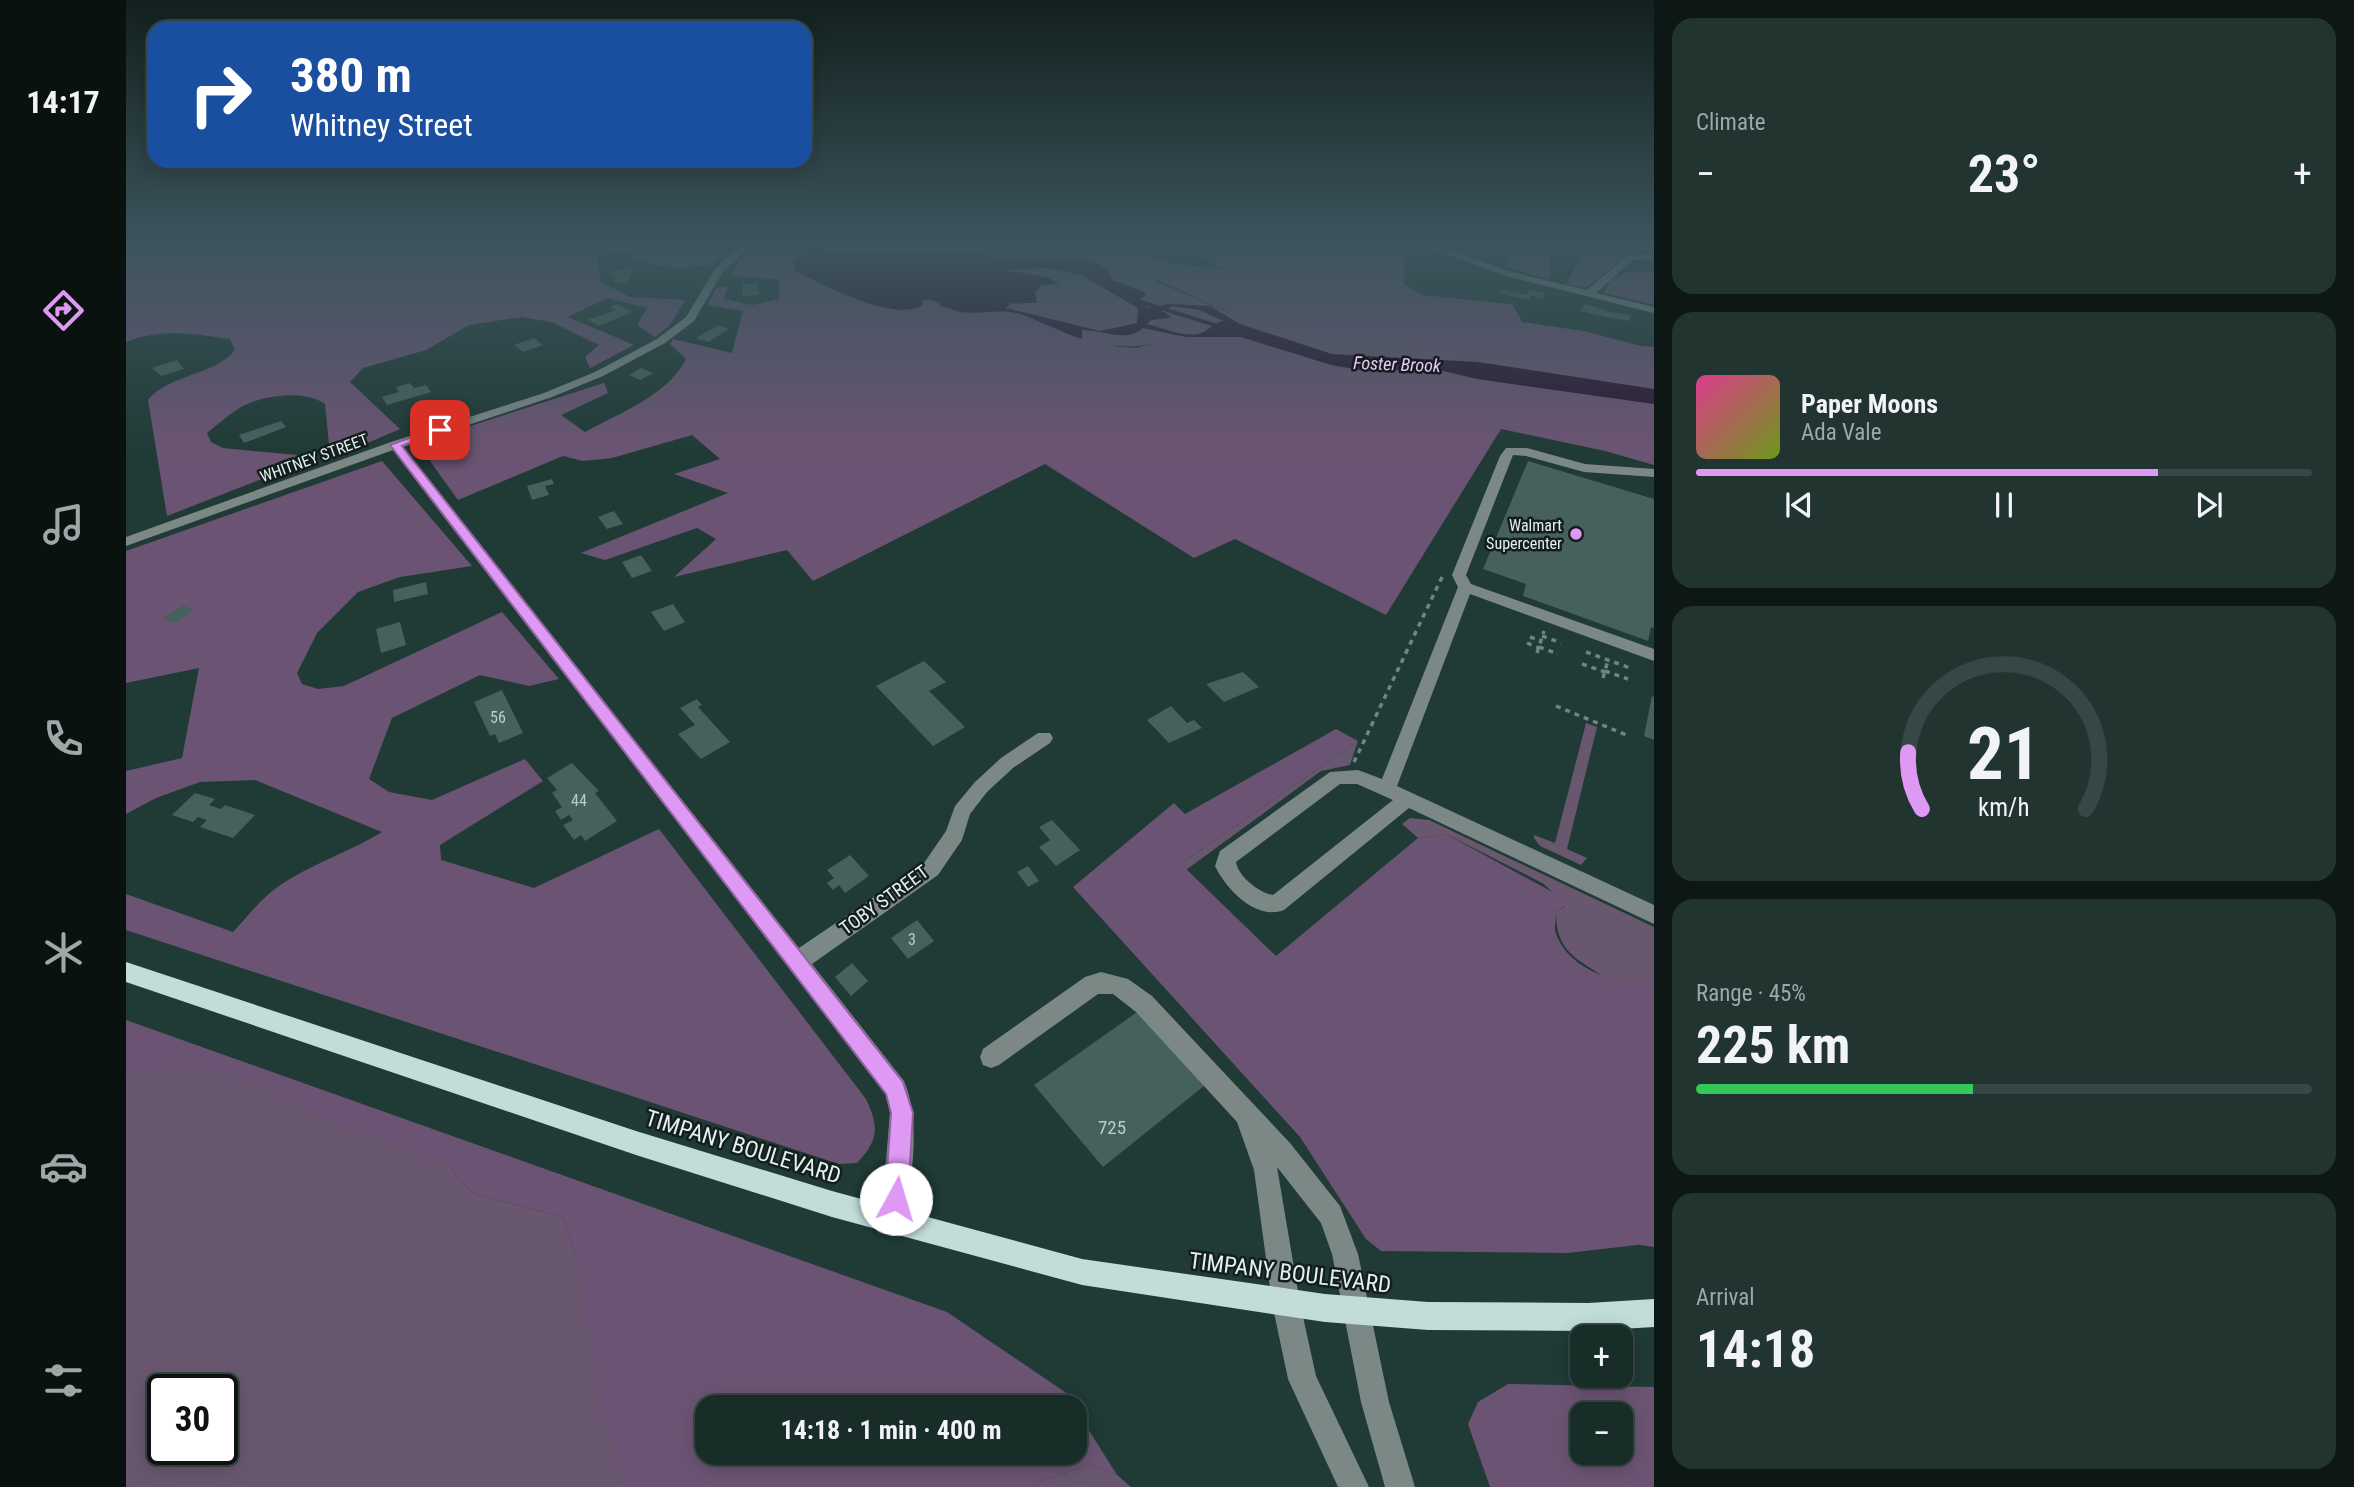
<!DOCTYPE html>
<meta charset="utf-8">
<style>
body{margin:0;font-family:"Roboto Condensed",sans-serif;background:#213430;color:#f1f3f6;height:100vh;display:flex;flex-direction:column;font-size:26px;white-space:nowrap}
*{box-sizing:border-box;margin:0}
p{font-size:23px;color:#9fa7a8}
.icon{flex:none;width:38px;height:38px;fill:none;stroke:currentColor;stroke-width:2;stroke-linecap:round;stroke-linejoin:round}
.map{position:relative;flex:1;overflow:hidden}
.side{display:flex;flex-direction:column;gap:18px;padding:18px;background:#0d1816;width:700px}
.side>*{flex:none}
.banner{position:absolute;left:21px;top:21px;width:665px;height:147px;border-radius:21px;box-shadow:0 4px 18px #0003,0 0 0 2px #364845;background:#1a4fa0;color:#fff;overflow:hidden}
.buttons{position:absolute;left:1444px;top:1325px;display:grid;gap:14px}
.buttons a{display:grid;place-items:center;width:63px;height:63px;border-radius:14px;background:#182c28;box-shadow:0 4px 18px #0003,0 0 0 2px #364845;font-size:35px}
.speed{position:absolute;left:21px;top:1374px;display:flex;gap:14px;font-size:35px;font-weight:700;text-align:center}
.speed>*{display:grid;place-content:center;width:91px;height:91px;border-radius:50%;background:#182c28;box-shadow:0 4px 18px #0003,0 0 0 2px #364845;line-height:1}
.speed .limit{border:4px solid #111;border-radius:10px;background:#fff;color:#111}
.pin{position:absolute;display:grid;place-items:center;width:60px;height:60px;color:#fff;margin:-30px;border-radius:14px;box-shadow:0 4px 10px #0006}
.me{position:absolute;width:77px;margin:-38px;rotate:6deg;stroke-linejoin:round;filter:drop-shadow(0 0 5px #0008)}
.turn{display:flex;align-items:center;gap:24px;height:147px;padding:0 28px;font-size:32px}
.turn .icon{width:91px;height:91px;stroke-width:2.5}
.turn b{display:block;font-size:49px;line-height:60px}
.big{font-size:52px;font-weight:700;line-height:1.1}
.side .tile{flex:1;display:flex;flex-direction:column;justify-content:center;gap:10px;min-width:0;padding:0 24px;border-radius:21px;background:#213430}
.side .dial{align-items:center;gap:0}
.dial svg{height:182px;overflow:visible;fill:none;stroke:#364845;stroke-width:7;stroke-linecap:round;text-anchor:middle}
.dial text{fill:#f1f3f6;stroke:none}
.song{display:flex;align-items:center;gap:21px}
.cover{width:84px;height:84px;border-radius:10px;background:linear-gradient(135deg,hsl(330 70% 55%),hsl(80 70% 35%))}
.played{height:7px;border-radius:4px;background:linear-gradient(90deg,#dd99f3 75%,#364845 75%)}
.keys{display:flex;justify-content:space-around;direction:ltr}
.heat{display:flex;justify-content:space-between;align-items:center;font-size:38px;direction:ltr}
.charge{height:10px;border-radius:5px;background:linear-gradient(90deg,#34c759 45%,#364845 0)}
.trip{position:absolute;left:569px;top:1395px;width:392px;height:70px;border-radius:21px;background:#182c28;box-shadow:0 4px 18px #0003,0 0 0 2px #364845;font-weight:700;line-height:70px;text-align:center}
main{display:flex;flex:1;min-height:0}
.tabs{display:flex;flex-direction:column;width:126px;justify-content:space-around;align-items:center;background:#0a1210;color:#9fa7a8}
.tabs .icon{width:49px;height:49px}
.tabs .selected{color:#dd99f3}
.tabs b{font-size:32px;color:#f1f3f6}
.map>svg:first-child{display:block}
</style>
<main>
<nav class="tabs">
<b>14:17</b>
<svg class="icon selected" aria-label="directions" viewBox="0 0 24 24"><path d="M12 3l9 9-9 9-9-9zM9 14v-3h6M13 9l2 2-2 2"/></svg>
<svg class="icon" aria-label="music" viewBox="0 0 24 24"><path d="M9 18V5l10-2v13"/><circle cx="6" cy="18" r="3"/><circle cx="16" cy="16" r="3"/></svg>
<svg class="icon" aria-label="phone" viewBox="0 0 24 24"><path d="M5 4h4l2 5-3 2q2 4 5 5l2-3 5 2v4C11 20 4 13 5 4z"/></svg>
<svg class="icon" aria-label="climate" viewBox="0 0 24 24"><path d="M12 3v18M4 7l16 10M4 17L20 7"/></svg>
<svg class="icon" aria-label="car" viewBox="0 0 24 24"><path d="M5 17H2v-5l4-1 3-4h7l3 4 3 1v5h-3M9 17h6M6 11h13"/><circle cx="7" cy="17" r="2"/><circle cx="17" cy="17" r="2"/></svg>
<svg class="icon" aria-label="filters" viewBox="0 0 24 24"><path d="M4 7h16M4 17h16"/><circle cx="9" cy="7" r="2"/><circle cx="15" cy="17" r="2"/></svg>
</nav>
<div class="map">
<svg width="1528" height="1487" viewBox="0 0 1528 1487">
<rect width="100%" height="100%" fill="#203a36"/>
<!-- green -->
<g fill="#69576f" fill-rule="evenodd">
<path d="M857 254 993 258 1034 283 1112 317 1187 330 1228 323 1528 356V412L1024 344C979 357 844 311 793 298L896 304 907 287 929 281 877 270C917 261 952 276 990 284L965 260H873Z"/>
<path d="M1460 723 1471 727 1441 849 1461 858 1455 865 1414 846 1408 838V835L1429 843Z"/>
<path d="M1232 741 1224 765 1195 771 1060 870 1055 864Z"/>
<path d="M1284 818 1303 820 1528 927V1247L1514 1245 1481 979C1451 958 1430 953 1430 912L1440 906 1418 884 1320 834 1292 838 1276 824Z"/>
<path d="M0 1032 129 1080 321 1165 348 1194 436 1217 450 1258 502 1487H0ZM37 1390H96V1449H37Z"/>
<path d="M964 1465 991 1475 1005 1487H910L915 1481Z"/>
</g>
<!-- forest -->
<g fill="#6b5473" fill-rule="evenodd">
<path d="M36 245H604C598 252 593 261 584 264 567 271 511 269 502 251L471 255 475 282 504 297 560 300 543 326 529 337 511 325 521 308 481 298 442 317 508 345 464 368 459 357 473 345 426 322 395 317 343 325 300 350 237 368 224 382 274 429 218 453 203 444 199 404C178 389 134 395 112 409 101 416 91 425 81 433L85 442 97 448 192 457 41 516 22 400C44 373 87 377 109 350L104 339C68 334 35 328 0 342V255Z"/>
<path d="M633 245 672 258 667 261 669 270C701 288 764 321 799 299H806L816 307 858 313H893L942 335 994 347 1011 348 1048 338 1099 335 1234 370H1313L1528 404V465L1479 451 1375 429 1260 615 1109 539 1068 558 919 464 687 581 661 550 548 577 590 539 571 528 479 560 455 553 602 493 548 474 594 459 566 435 486 458 457 461 437 456 332 500 291 443 478 383 482 393 435 415 459 432C495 412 541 396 560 359L544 344 547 339 606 353 617 311 582 305 590 288 602 286 598 299 627 305 653 299V279L604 276 614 259Z"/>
<path d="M700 245H989L1040 263 1096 269 1057 245H1086L1105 256 1140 245H1272L1277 254 1278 284 1296 295 1386 304 1396 322 1458 331 1515 346 1528 347V389L1474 383 1419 365 1315 352 1284 343 1171 329 1112 317 986 259 846 253 749 254 695 249Z"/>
<path d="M1374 245H1401L1408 252 1424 258V280L1379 266 1387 257Z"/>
<path d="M1461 245H1528V250L1505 252 1460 288 1440 284Z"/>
<path d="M1501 272H1528V305L1478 293 1485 280Z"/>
<path d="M256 461 346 566 274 577 232 592 191 633 171 673 176 684 192 689 218 686 376 612 433 679 403 686 354 675 266 718 243 779 263 792 306 800 399 759 417 781 314 845 315 860 408 888 533 829 740 1099C753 1127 753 1140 731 1163L713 1164 0 930V894L107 932C119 919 131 904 145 892 178 866 220 854 256 832L129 780 74 782 30 798 0 814V771L56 758 73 668 0 683V551Z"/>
<path d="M1210 729 1232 741 1055 864 1150 956 1292 838 1320 834 1430 894 1441 905 1430 912C1430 919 1428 929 1430 934 1444 972 1493 984 1528 985V1243L1442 1253 1255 1251 1240 1239 1174 1137 947 887 1048 803 1059 814Z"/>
<path d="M0 1020 821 1312 939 1392 948 1407H581V1452H948L949 1408 991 1475 964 1465 915 1481 910 1487H500L475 1412 450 1258 436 1217 348 1194 321 1165 203 1120 129 1080 70 1067 0 1073Z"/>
<path d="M1382 1384 1528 1387V1487H1364L1342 1424 1352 1402ZM1456 1414H1494V1452H1456Z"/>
</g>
<!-- water -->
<path fill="#2d1833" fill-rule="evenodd" d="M695 249 761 254 846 253 873 260H965L982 269 986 280 1018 292 1020 296 1015 298 1022 308 1042 304 1084 306 1114 324 1206 354 1352 362 1528 389V404L1351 379 1313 370H1234L1205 365 1115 337H1060L1017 328C999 343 978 330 956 330V339C934 332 915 321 894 314 875 308 854 315 834 312 821 310 806 294 795 302L797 304C772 325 695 284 669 270L667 261ZM921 268 952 273 1012 308 1011 323 974 331 880 308 885 303H911L909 292 915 286 933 284 921 277 877 270ZM1046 306 1073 310 1098 321C1088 322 1083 331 1073 334 1057 337 1036 328 1021 324L1025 320 1043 318 1044 316 1036 311Z"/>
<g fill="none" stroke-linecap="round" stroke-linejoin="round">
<!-- stream -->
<g stroke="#2d1833" stroke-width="3.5">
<path d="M761 245V254"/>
<path d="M805 259 813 245"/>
<path d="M1012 301 1095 327"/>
</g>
</g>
<!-- building -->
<g fill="#45605d">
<path d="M1335 245H1354L1370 251 1363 254Z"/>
<path d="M508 267 502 283H487L491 274H485L486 271Z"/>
<path d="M631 283 633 295 616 296 617 284Z"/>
<path d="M1375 289 1401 295 1403 290 1419 293 1417 299 1405 296 1403 300 1372 293Z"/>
<path d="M491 304 506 312 473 326 461 320 490 310 484 307Z"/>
<path d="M1459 304 1489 313 1505 315 1502 321 1470 315 1455 311Z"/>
<path d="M592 325 603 329 582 342 570 338Z"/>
<path d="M408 338 417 345 397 352 388 345Z"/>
<path d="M51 360 58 369 35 376 26 368Z"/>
<path d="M515 368 527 373 514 380 503 375Z"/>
<path d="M284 383 288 388 300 385 305 392 261 405 256 397 273 392 270 387Z"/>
<path d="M155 421 160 427 118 443 113 435Z"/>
<path d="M1402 461 1528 499V628L1525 627 1522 641 1397 596 1400 584 1357 569Z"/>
<path d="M426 479 428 484 419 486 423 495 406 500 401 486Z"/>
<path d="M488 511 497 524 481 529 472 517Z"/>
<path d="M515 555 526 571 506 578 496 562Z"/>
<path d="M300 582 302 594 268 602 267 590Z"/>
<path d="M547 604 559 622 538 631 525 612Z"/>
<path d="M57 605 68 610 48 623 37 618Z"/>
<path d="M274 622 280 645 255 653 250 629Z"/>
<path d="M798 661 820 682 803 691 839 727 807 746 750 686Z"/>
<path d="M1117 672 1133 687 1098 702 1080 684Z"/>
<path d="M376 690 397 733 373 743 369 734 364 736 348 702Z"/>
<path d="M1526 696 1528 697V740L1518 736Z"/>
<path d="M571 699 576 705 572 707 604 742 575 759 552 734 569 725 554 708Z"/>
<path d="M1045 706 1061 723 1068 720 1076 728 1043 743 1021 720Z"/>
<path d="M446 763 473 791 469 793 491 821 459 841 455 835 448 840 437 825 447 820 443 815 435 820 429 811 436 807 426 793 431 790 421 778Z"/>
<path d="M69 793 89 799 83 805 95 809 99 805 129 815 107 838 74 827 81 820 72 817 67 822 46 815Z"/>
<path d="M926 820 954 850 930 866 913 847 924 840 913 827Z"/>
<path d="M724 855 743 876 719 893 713 885 707 890 701 883 708 878 701 870Z"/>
<path d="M902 866 913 881 902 887 891 872Z"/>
<path d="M791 920 808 941 782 959 765 938Z"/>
<path d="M726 963 742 981 725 996 709 977Z"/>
<path d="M1014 1010 1078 1086 977 1167 908 1085Z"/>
</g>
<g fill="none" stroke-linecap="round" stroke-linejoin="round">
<!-- path -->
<g stroke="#708582" stroke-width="3.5" stroke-dasharray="5 5" stroke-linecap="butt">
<path d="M1416 636 1435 643"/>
<path d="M1404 637 1415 641"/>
<path d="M1401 643 1413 648"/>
<path d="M1413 647 1432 654"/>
<path d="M1460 652 1504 668"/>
<path d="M1411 653 1418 631"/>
<path d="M1456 664 1479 672"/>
<path d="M1479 671 1502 679"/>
<path d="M1477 678 1482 660"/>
<path d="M1430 706 1503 736"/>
<path d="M1228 762 1316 577"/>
</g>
<!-- minor -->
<g fill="#7b8886" fill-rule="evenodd">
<path d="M615 245H625L596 273 568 321 539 343 477 376 426 397 277 447 673 948 798 863 820 831 829 806 849 782 875 758 912 733H924L927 738 924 743 887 768 861 792 844 814 836 840 812 875 686 964 778 1081C796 1123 784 1176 781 1221L777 1230 768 1234 759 1230 755 1221 764 1113 760 1095 267 450 0 546V537L265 442 418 393 469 372 531 339 560 317 589 269Z"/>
<path d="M1295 245H1309L1386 272 1461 290 1502 255 1528 253V259L1507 260 1470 293 1528 307V313L1380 276Z"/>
<path d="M1380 448H1401L1459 464 1528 469V477L1458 472 1400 456 1387 455 1340 575 1345 584 1528 649V661L1344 594 1271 786 1528 905V924L1283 808 1158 910C1130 921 1100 889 1089 866L1094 851 1204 772 1232 770 1256 779 1332 587 1326 575 1374 456ZM1214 784H1231L1267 800 1147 895C1133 893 1112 876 1110 862Z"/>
<path d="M975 972 1002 979 1026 996 1164 1143 1214 1206 1232 1254 1263 1402 1289 1487H1259L1235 1402 1206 1254 1195 1223 1151 1167 1174 1303 1190 1376 1243 1487H1212L1162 1379 1146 1303 1128 1170 1111 1122 1010 1012 987 994H972L873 1065 865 1068 857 1065 854 1057 857 1049 959 977Z"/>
</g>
<!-- major -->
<path fill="#c2dcd8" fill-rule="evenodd" d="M0 962 510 1131 706 1191 956 1259 1199 1294 1302 1302 1462 1303 1528 1299V1327L1462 1331 1302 1330 1199 1322 956 1285 706 1217 510 1155 0 982Z"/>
</g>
<!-- sky -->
<linearGradient id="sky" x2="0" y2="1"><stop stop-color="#12201e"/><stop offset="0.54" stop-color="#3c555d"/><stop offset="1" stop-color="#3c555d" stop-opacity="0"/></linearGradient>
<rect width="1528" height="454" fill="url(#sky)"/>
<!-- route -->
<path fill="#dd99f3" stroke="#90639e" stroke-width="2" d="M310 428 319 430 276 446 777 1082 787 1113 782 1199 778 1207 770 1210 762 1207 759 1199 765 1113 760 1094 264 445Z"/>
<!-- markers -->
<circle fill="#dd99f3" stroke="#131e1d" stroke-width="2.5" cx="1450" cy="534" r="7"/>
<g text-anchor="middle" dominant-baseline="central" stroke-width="5" stroke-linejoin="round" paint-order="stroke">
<!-- far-street labels -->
<g font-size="16" fill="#e2f1ef" stroke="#131e1d">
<text transform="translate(188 458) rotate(-20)">WHITNEY STREET</text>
</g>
<!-- far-poi labels -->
<g font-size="16" fill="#e2f1ef" stroke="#131e1d" text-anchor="end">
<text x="1436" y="525">Walmart<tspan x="1436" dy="18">Supercenter</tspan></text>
</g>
<!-- number labels -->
<g font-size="16" fill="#bbcdca">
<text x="372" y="717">56</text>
<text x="453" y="800">44</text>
<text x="786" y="939">3</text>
</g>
<!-- far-water labels -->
<g font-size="18" font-style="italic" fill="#edc4fa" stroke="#131e1d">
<text transform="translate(1271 364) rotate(2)">Foster Brook</text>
</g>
<!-- street labels -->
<g font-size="19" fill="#e2f1ef" stroke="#131e1d">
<text transform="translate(758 900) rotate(-36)">TOBY STREET</text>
</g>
<!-- near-number labels -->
<g font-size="19" fill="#bbcdca">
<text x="986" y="1127">725</text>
</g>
<!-- near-street labels -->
<g font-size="23" fill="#e2f1ef" stroke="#131e1d">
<text transform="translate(617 1147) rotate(17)">TIMPANY BOULEVARD</text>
<text transform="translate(1164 1273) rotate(7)">TIMPANY BOULEVARD</text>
</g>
</g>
</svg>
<div class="buttons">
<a>+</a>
<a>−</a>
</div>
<div class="speed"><div class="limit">30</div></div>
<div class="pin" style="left:314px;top:430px;background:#d93025"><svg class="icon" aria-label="arrive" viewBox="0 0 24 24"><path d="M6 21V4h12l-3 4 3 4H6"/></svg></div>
<svg class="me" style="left:770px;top:1199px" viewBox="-20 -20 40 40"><circle r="19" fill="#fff"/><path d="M0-13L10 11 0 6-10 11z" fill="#dd99f3"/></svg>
<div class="trip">14:18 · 1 min · 400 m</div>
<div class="banner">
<div class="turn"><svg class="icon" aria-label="right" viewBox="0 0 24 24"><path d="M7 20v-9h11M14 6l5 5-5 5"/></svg><div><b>380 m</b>Whitney Street</div></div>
</div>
</div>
<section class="side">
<div class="tile"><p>Climate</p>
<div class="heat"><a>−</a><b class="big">23°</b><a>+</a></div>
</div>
<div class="tile">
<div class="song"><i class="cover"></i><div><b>Paper Moons</b><p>Ada Vale</p></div></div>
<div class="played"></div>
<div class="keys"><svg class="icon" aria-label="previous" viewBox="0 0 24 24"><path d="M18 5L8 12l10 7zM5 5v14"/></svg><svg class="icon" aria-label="pause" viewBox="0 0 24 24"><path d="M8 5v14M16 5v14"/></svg><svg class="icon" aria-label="next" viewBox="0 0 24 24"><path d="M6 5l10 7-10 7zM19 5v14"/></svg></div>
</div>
<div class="tile dial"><svg viewBox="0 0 100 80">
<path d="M14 69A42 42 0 1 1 86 69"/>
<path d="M14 69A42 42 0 0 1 8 44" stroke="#dd99f3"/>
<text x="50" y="56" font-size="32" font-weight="700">21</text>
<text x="50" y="72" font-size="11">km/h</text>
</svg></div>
<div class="tile"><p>Range · 45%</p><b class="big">225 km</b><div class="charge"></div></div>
<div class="tile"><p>Arrival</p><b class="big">14:18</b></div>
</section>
</main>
